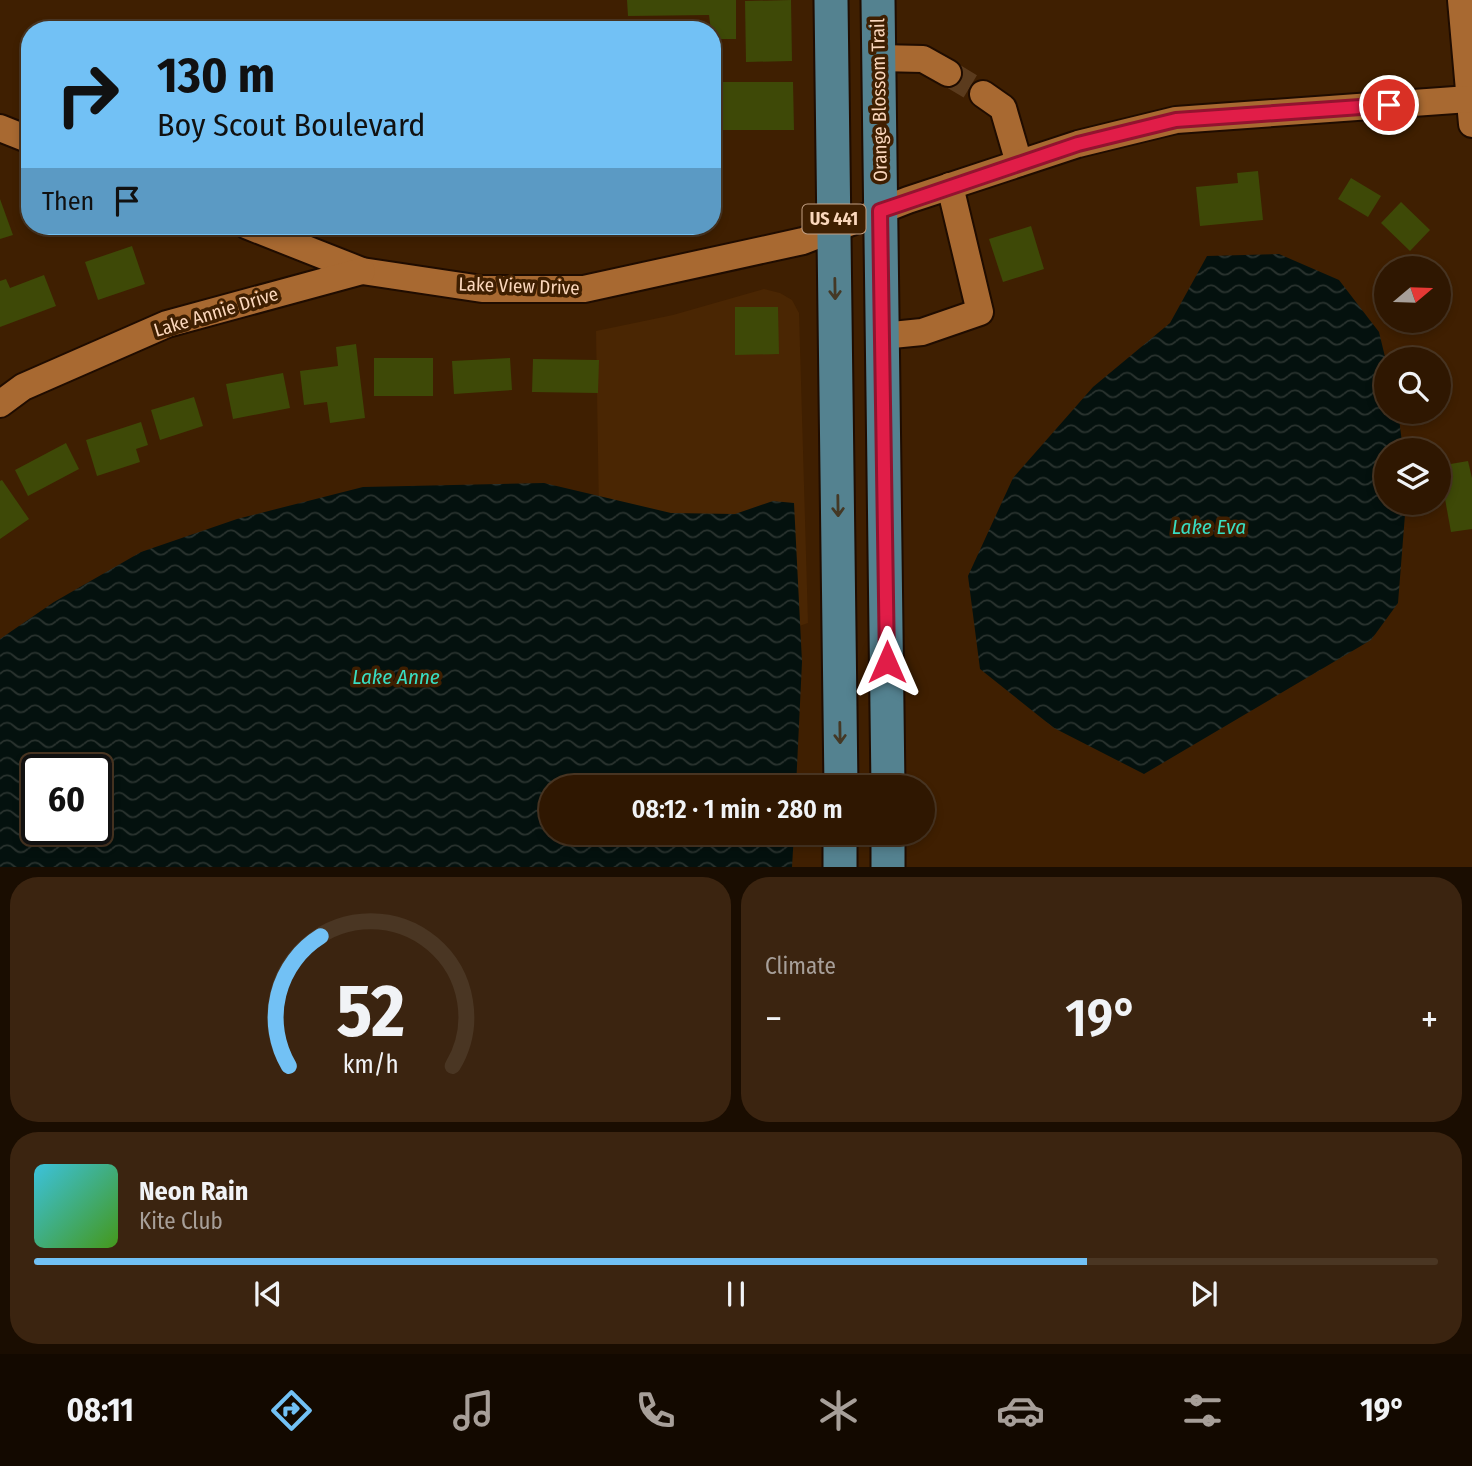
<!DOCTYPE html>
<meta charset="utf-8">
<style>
body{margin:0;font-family:"Fira Sans Condensed",sans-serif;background:#3b2410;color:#f1f3f6;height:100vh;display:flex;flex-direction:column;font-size:26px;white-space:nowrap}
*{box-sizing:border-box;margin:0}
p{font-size:23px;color:#a79f99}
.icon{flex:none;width:38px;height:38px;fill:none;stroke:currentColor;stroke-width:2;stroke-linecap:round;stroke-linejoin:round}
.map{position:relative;height:867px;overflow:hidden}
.details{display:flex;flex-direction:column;gap:10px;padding:10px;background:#1a0d01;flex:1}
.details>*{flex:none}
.guide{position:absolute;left:21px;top:21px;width:700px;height:214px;border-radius:28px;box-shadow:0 4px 10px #0003,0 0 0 2px #4a3623;background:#72c1f5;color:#111;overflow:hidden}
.needle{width:46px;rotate:71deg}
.buttons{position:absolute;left:1374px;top:256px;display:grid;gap:14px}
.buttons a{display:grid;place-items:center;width:77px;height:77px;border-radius:50%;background:#2f1701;box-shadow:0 4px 10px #0003,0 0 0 2px #4a3623;font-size:35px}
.speed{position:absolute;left:21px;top:754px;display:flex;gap:14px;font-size:35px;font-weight:700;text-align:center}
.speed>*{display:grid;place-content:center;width:91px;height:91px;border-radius:50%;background:#2f1701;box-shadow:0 4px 10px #0003,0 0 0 2px #4a3623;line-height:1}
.speed .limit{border:4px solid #111;border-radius:10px;background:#fff;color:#111}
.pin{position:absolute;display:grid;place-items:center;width:60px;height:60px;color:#fff;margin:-30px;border:4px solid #fff;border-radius:50%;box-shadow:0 2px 7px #0007}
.me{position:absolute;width:77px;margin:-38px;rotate:0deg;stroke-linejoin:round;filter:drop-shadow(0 0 5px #0008)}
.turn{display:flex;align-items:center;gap:24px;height:147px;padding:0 21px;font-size:32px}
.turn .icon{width:91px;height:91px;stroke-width:2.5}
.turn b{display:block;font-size:49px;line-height:60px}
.then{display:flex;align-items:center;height:66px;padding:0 21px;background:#0003;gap:14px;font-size:26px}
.big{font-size:52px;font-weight:600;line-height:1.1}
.details .widget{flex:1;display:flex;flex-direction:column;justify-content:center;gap:10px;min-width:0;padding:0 24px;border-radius:28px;background:#3b2410}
.details .dial{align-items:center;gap:0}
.dial svg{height:182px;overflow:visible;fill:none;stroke:#4a3623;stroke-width:7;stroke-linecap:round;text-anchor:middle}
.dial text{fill:#f1f3f6;stroke:none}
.song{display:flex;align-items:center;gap:21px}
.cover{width:84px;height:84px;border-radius:10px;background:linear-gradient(135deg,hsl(190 70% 55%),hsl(100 70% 35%))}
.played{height:7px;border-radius:4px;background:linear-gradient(90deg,#72c1f5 75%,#4a3623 75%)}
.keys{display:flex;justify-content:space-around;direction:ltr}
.heat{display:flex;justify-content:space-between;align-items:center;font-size:38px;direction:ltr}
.details .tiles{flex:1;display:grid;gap:10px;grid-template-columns:1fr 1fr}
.widget:last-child{grid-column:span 2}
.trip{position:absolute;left:539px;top:775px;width:396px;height:70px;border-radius:35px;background:#2f1701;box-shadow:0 4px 10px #0003,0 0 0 2px #4a3623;font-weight:600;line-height:70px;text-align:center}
.tabs{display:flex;height:112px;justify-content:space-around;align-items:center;background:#130900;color:#a79f99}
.tabs .icon{width:49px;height:49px}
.tabs .active{color:#72c1f5}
.tabs b{font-size:32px;color:#f1f3f6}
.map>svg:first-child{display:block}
</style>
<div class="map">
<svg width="1472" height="868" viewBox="0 0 1472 868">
<defs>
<pattern id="water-waves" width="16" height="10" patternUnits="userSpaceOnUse" patternTransform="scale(1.75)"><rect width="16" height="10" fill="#04110e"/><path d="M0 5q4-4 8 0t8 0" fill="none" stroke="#2a332f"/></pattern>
</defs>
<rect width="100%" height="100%" fill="#3f1f01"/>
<!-- built -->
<path fill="#4a2603" d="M764 289 780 293 792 300 799 313 808 623 602 695 596 331 673 315Z"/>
<!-- water -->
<g fill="url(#water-waves)" fill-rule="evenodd">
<path d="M1279 254 1339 280 1379 332 1386 361V411H1398L1403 450H1386V502H1406L1398 603 1371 640 1144 774 1054 728 980 669 968 576 1013 478 1093 387 1170 323 1207 256Z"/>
<path d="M544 483 671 513 735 514 773 501 794 503 802 662 796 787 551 788V833H794L792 867H0V639L54 602 141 552 237 519 363 487ZM37 770H96V830H37Z"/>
</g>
<!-- building -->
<g fill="#3e4907">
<path d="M627 0H736V39H712L709 15 628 16Z"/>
<path d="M791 0 792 61 746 62 745 1Z"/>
<path d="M712 82H793L794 130H712Z"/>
<path d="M1258 171 1263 220 1200 226 1196 187 1238 183 1237 173Z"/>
<path d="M1351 178 1381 196 1368 217 1338 199Z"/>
<path d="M0 199 13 235 0 239Z"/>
<path d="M1401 202 1430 230 1410 251 1381 223Z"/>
<path d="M1031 226 1044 269 1003 282 989 239Z"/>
<path d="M132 246 145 284 98 300 85 262Z"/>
<path d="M44 275 56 306 0 327V281L6 279 10 288Z"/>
<path d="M735 307H778L779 354 735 355Z"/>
<path d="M356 344 365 418 330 423 327 402 304 405 300 371 338 366 336 347Z"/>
<rect x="374" y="358" width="59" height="38"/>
<path d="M510 358 512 390 454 394 452 361Z"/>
<path d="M533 359 599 360 598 393 532 392Z"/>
<path d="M283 373 290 408 233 419 226 384Z"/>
<path d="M194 397 203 426 160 440 151 410Z"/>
<path d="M141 422 148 445 136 449 140 462 97 476 86 440Z"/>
<path d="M66 443 79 469 28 496 15 470Z"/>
<path d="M1468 461 1472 478V529L1451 532 1439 466Z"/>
<path d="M2 480 29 519 0 539V481Z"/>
</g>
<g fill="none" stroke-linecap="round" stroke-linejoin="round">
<!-- minor-tunnel -->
<path stroke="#5b3b1d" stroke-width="26" stroke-dasharray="26 13" stroke-linecap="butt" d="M948 73 983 94"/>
<!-- minor casing -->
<g stroke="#1f0c00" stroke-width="30">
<g id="minor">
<path d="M1461 0 1472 124"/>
<path d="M879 58 923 59 948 73"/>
<path d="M983 94 1003 108 1019 163"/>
<path d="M0 128 30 140"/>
<path d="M248 226 362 271 482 289H584L803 241 908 200 1078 144 1176 120 1469 99"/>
<path d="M882 336 922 332 980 312 950 186"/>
<path d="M0 404 23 387 167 324 362 271"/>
</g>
</g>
<!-- major casing -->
<g stroke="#1f0c00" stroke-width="37">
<g id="major">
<path d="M831 0 841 788"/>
<path d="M878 0 888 788"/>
<path d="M888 833V868"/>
<path d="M840 868V833"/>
</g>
</g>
<!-- minor -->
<use href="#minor" stroke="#a86931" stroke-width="26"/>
<!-- major -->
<use href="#major" stroke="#548290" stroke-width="33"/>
</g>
<!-- one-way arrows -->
<defs><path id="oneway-shaft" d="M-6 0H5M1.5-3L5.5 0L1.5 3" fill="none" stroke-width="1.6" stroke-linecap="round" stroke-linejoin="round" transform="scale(1.75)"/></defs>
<g stroke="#443825">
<use href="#oneway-shaft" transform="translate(835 289) rotate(89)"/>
<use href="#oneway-shaft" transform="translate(838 506) rotate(89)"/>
<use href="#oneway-shaft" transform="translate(840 733) rotate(89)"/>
</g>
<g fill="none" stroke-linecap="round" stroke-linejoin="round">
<!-- route casing -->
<g stroke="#92132f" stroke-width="18">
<path id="route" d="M887 662 880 211 1078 144 1176 120 1389 105"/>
</g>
<!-- route -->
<use href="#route" stroke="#e11d48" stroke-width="12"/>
</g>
<g text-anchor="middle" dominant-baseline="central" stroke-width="7" stroke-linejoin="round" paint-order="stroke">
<!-- shield labels -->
<rect fill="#3f1f01" stroke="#c3a084" stroke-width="2" x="802.5" y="204.5" width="63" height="29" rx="5"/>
<g font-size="18" font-weight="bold" fill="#fbd7bc">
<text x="834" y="219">US 441</text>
</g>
<!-- street labels -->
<g font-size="19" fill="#fbd7bc" stroke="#3f1f01">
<text transform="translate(879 100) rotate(-91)">Orange Blossom Trail</text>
<text transform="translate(519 286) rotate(2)">Lake View Drive</text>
<text transform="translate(216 312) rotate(-17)">Lake Annie Drive</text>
</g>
<!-- water labels -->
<g font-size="21" font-style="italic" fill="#38ddc2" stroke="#3f1f01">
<text x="1209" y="527">Lake Eva</text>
<text x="396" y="677">Lake Anne</text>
</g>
</g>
</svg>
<div class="buttons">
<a><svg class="needle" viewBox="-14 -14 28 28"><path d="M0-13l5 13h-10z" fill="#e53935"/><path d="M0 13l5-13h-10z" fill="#a79f99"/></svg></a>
<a><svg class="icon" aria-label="search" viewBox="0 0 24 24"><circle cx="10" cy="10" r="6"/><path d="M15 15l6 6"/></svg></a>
<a><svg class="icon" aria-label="layers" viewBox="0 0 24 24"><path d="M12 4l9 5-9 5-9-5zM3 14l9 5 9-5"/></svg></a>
</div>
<div class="speed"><div class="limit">60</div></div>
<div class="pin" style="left:1389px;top:105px;background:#d93025"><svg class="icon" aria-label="arrive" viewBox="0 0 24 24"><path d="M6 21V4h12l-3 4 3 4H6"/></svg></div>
<svg class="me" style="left:887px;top:662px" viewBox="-20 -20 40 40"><path d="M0-17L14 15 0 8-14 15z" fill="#e11d48" stroke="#fff" stroke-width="4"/></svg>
<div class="trip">08:12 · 1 min · 280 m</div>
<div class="guide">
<div class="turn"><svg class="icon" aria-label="right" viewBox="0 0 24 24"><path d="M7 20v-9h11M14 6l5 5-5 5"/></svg><div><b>130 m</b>Boy Scout Boulevard</div></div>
<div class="then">Then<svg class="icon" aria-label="arrive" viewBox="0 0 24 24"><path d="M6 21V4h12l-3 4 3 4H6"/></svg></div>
</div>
</div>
<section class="details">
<div class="tiles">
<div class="widget dial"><svg viewBox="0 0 100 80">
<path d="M14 69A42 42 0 1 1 86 69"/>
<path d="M14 69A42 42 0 0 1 28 12" stroke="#72c1f5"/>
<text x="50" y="56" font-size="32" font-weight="700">52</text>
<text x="50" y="72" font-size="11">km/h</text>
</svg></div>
<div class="widget"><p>Climate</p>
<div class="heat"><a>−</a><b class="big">19°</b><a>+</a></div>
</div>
<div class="widget">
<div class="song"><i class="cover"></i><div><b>Neon Rain</b><p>Kite Club</p></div></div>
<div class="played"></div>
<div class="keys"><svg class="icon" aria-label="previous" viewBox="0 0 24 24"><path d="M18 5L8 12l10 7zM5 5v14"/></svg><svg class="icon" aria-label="pause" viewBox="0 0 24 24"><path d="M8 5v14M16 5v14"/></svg><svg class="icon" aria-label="next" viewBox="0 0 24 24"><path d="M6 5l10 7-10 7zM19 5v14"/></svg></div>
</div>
</div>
</section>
<nav class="tabs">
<b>08:11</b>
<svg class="icon active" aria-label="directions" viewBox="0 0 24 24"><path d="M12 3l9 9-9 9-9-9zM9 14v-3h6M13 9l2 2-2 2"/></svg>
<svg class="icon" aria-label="music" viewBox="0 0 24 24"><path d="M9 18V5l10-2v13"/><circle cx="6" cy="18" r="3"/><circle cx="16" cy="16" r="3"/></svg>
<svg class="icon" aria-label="phone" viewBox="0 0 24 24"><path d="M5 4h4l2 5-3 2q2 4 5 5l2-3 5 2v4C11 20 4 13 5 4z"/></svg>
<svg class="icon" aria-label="climate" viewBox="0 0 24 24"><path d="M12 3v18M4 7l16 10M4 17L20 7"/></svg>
<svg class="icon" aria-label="car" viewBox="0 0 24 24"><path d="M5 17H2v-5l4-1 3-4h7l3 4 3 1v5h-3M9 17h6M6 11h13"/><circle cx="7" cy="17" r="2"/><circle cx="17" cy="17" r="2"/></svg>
<svg class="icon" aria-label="filters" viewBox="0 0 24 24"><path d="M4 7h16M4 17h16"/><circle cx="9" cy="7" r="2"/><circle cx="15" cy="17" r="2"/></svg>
<b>19°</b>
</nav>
